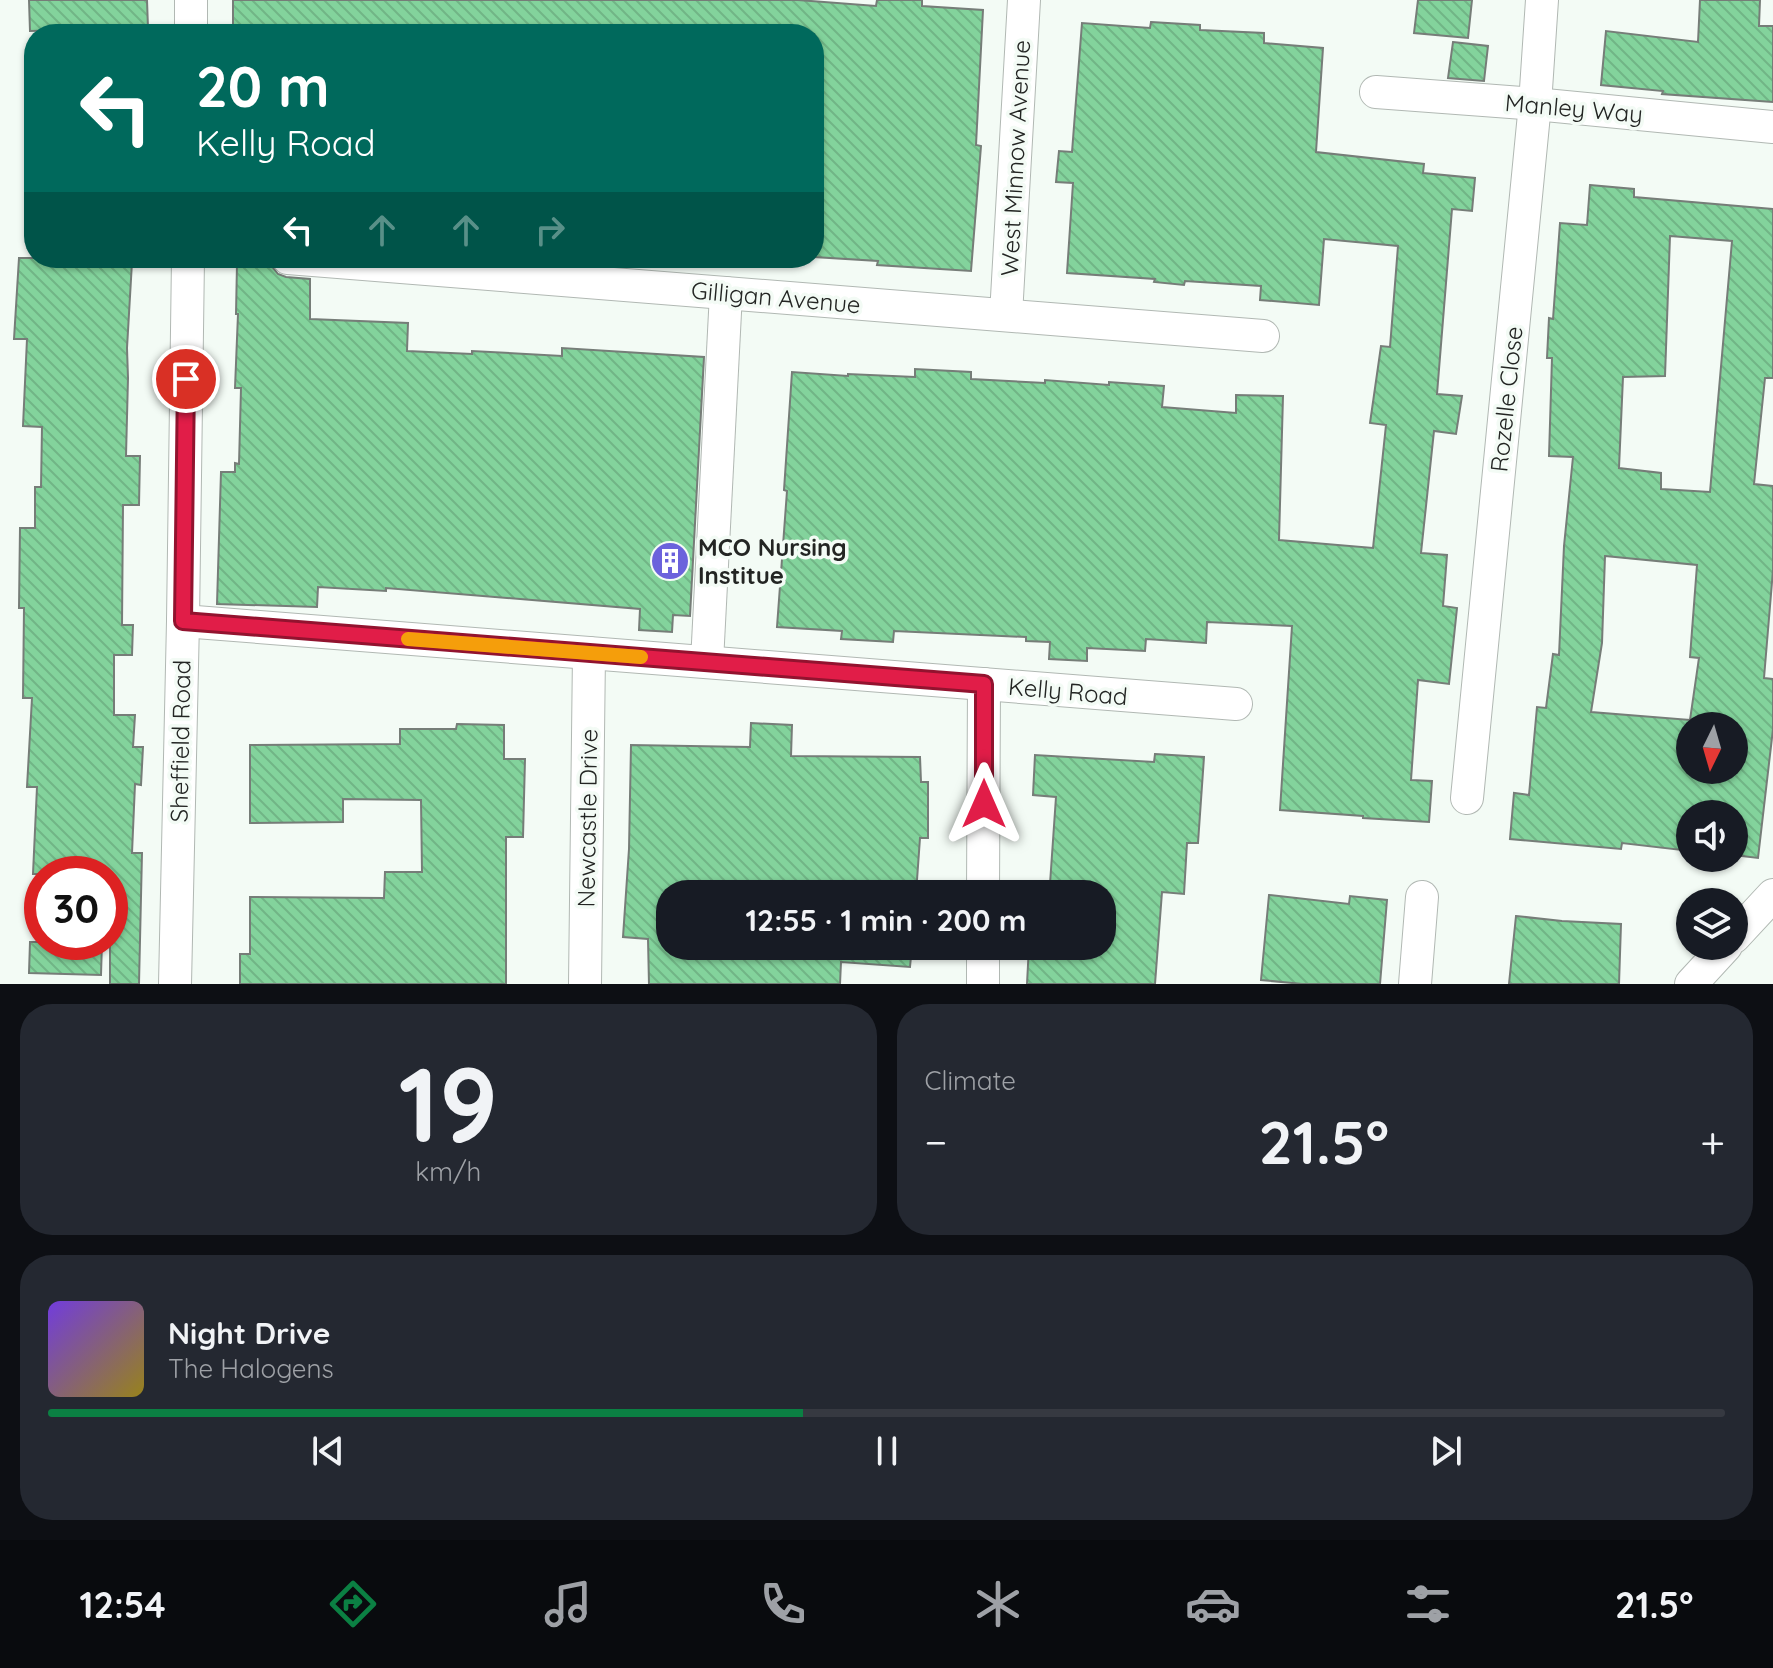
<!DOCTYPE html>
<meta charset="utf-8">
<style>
body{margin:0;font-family:Quicksand,sans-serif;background:#242831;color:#f1f3f6;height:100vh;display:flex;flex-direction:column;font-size:30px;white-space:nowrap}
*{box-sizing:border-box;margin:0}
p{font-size:26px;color:#9ea1a6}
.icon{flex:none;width:44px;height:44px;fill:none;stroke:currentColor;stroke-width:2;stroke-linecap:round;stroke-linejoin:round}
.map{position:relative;height:984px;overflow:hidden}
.panel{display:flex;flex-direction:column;gap:20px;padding:20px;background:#0d0f14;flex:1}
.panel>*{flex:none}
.guide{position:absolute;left:24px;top:24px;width:800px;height:244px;border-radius:32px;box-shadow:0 2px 6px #0004;background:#00695c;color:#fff;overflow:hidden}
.needle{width:52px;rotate:185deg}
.fabs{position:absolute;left:1676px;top:712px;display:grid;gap:16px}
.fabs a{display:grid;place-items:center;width:72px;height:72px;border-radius:50%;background:#171b24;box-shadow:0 2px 6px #0004;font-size:40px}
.speed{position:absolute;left:24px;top:856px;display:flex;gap:16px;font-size:40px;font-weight:700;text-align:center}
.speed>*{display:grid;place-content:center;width:104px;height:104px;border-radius:50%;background:#171b24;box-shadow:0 2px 6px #0004;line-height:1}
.speed .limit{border:12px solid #d22;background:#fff;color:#111}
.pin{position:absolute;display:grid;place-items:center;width:68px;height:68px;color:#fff;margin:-34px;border:4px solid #fff;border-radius:50%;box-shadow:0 2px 8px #0007}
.me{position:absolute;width:88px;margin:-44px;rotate:0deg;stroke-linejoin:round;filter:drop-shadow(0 0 6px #0008)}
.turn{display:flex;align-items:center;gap:28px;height:168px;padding:0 40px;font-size:36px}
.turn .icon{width:104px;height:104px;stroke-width:2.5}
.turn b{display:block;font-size:56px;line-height:68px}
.lanes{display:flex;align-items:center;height:76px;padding:0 40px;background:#0003;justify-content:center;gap:40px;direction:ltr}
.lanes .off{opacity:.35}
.big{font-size:60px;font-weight:700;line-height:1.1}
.panel .card{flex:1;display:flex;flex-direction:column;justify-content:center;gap:12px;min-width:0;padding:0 28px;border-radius:32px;background:#242831}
.panel .dial{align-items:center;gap:0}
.dial b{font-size:104px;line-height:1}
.song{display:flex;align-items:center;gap:24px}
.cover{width:96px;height:96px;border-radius:12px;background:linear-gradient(135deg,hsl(260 70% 55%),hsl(50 70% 35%))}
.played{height:8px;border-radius:4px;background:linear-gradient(90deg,#0b8043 45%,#363941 45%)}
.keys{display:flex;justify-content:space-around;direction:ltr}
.heat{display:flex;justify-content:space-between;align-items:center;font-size:44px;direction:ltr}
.panel .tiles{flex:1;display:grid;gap:20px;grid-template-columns:1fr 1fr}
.card:last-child{grid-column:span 2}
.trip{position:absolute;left:656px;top:880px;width:460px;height:80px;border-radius:32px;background:#171b24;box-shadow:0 2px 6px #0004;font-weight:700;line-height:80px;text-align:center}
.menu{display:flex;height:128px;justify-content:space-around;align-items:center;background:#090b0e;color:#9ea1a6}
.menu .icon{width:56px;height:56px}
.menu .active{color:#0b8043}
.menu b{font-size:36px;color:#f1f3f6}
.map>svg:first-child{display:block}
</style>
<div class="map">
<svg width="1773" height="984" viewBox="0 0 1773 984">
<defs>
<pattern id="building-back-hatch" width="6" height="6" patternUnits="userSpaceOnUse" patternTransform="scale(2)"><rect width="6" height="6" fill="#83d39c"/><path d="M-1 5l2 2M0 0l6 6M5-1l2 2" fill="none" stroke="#71b586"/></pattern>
</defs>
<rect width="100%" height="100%" fill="#f3fbf5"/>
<!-- building -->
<g fill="url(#building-back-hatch)" stroke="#767d78" stroke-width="2" fill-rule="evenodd">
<path d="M29 0H147L148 28 30 31Z"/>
<path d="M233 0H798L876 6 877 0H922V6L983 10 976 145 981 146 971 271 877 265 878 261 814 257V34H233Z"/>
<path d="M1418 0H1472L1468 38 1414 33Z"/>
<path d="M1700 0H1760L1759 26H1773V102L1662 94 1663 91 1601 85 1606 31 1698 42Z"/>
<path d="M1151 22 1200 25V30L1264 33V43L1323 48 1316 152 1424 164 1423 173 1475 178 1472 211 1452 209 1437 394 1462 396 1456 434 1434 431 1421 553 1447 555 1443 606 1457 608 1449 684 1418 680 1411 780 1432 781 1429 822 1363 818V816L1280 810 1292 626 1207 622 1206 643 1146 639 1145 651 1087 648V661L1049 659 1050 642 1026 641V637L894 631 893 642 841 639 842 631 777 627 787 491 784 490 792 372 848 376V374L915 377V369L971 372V379L1045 383V380L1109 385V382L1164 386 1162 407 1236 413V395L1283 396 1279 540 1373 548 1386 425 1370 423 1381 346 1390 347 1398 246 1324 239 1319 305 1260 300 1261 286 1185 281 1184 285 1154 282 1155 279 1067 273 1073 183 1056 182 1059 151 1072 152 1082 23 1150 28Z"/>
<path d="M1453 42 1488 46 1484 81 1448 78Z"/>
<path d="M1590 185 1634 189V197L1773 209V378H1765L1754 484 1773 486V570L1764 678 1773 679V729L1758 858 1734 855V814H1690V851L1622 843 1621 849 1510 839 1514 793 1529 795 1537 707 1546 708 1553 654 1559 655 1564 546 1573 457 1549 456 1552 358H1547L1549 318 1553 319 1560 223 1587 225ZM1670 236 1732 241 1710 492 1661 489V473L1619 468 1623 377 1665 376ZM1605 556 1697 565 1690 657 1699 658 1690 720 1591 712 1602 643ZM1690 726H1734V770H1690Z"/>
<path d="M19 258H69L132 262 127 348 128 378 126 456H140L139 505H123L122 625H133L132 655H114V715H135L133 747H143L141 785 135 784 132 853H142L139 984H110V874H33L37 787H27L32 698H23L24 608H19L20 528H35V487H41L42 427 23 426 27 339H14Z"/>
<path d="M237 264H270L278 274 286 277 310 279V319L408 323 407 351 472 354V351L562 356V348L704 357 690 616 673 615 672 632 639 630 640 609 386 588V591L318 587 317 607 217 604 221 472H235V463L239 464 241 388H235L238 314H236Z"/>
<path d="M751 723 792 725 791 756 920 757 921 782H928V838H920L916 894H670V946H912L910 967 841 962 840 984H649L648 939 623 937 629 849 631 745 750 747Z"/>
<path d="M457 724 504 725V759H525L523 837H506V984H240V954H250V897L384 898 385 872H422L421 800 343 799V822L250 823V745L400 744V729H456Z"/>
<path d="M1155 754 1204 757 1198 843H1187L1184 894 1162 892 1155 984H1027L1029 946H1102V894H1073V887L1050 884 1056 797 1033 795 1035 755 1154 762Z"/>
<path d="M1269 895 1349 904 1350 896 1387 900 1380 984H1302L1261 980Z"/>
<path d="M1516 916 1562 921 1621 924 1619 984H1509Z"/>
<path d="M30 942H102L101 975 29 973Z"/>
</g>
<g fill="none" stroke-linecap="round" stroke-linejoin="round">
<!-- street casing -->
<g stroke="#b1b8b3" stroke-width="34">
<g id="street">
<path d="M191 34V0"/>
<path d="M1376 92 1535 104 1773 127"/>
<path d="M288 258 1263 336"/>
<path d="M1006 315 1024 0"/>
<path d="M183 621 1236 704"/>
<path d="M707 662 726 293"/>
<path d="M1467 798 1535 104 1542 0"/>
<path d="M983 894 984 684"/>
<path d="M1734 937 1773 895"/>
<path d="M175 984 183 621 188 258"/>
<path d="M585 984 589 653"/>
<path d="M983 984V946"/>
<path d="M1415 984 1422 897"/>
<path d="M1691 984 1726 946"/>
</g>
</g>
<!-- street -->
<use href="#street" stroke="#fff" stroke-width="32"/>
</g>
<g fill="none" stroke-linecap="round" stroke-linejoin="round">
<!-- route casing -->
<g stroke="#92132f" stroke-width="20">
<path id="route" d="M186 379 183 621 984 684V804"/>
</g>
<!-- route -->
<use href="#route" stroke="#e11d48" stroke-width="14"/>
<!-- slow -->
<path stroke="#f59e0b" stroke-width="14" d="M408 639 641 657"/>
</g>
<!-- icons -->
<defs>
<g id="building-disc" transform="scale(2)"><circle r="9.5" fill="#6b62dc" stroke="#f3fbf5"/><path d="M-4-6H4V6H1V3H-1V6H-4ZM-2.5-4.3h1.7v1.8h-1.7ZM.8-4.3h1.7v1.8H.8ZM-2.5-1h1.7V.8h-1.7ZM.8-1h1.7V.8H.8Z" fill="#fff"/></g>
</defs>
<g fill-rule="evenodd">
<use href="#building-disc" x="670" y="561"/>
</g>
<g text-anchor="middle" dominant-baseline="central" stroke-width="7" stroke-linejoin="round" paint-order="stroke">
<!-- street labels -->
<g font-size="24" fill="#232523" stroke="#f3fbf5">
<text transform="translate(1574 108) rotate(5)">Manley Way</text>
<text transform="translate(1015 158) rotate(-87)">West Minnow Avenue</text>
<text transform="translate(776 297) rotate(5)">Gilligan Avenue</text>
<text transform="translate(1506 399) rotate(-84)">Rozelle Close</text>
<text transform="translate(1068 691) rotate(5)">Kelly Road</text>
<text transform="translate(180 741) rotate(-89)">Sheffield Road</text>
<text transform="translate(587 818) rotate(-89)">Newcastle Drive</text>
</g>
<!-- poi labels -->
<g font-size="24" font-weight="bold" fill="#232523" stroke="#f3fbf5" text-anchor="start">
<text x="698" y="547">MCO Nursing<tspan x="698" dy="28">Institue</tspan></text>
</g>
</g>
</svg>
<div class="fabs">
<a><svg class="needle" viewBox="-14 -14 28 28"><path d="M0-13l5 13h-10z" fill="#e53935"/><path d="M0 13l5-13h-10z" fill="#9ea1a6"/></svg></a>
<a><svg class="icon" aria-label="sound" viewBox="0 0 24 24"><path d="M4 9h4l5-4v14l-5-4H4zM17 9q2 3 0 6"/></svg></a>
<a><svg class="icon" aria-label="layers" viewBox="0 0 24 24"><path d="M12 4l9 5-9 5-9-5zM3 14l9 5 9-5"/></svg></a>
</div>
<div class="speed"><div class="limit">30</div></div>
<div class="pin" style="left:186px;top:379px;background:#d93025"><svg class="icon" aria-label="arrive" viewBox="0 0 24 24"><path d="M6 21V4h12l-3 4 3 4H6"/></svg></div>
<svg class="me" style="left:984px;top:804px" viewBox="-20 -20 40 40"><path d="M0-17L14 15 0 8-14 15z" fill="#e11d48" stroke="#fff" stroke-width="4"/></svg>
<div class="trip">12:55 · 1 min · 200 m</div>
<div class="guide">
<div class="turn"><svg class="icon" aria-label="left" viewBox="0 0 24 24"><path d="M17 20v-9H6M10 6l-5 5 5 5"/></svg><div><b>20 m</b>Kelly Road</div></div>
<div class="lanes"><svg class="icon" aria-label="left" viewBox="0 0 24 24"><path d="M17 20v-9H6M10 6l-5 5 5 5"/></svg><svg class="icon off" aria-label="ahead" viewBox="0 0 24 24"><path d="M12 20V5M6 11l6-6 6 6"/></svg><svg class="icon off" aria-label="ahead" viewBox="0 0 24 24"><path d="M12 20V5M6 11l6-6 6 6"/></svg><svg class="icon off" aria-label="right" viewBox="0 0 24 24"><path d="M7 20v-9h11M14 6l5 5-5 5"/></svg></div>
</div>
</div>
<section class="panel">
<div class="tiles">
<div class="card dial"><b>19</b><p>km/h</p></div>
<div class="card"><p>Climate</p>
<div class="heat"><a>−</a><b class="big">21.5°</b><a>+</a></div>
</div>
<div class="card">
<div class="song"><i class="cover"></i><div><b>Night Drive</b><p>The Halogens</p></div></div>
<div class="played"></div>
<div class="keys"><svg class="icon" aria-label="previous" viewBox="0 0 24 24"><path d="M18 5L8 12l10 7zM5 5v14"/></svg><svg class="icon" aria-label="pause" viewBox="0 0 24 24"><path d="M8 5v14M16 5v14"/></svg><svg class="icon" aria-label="next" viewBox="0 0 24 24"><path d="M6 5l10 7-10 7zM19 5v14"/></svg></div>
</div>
</div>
</section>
<nav class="menu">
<b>12:54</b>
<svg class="icon active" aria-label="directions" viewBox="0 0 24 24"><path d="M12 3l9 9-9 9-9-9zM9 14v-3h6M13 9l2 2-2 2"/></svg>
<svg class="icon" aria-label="music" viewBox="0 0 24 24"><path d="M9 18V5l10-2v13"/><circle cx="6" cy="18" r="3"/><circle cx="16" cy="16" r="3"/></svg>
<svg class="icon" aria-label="phone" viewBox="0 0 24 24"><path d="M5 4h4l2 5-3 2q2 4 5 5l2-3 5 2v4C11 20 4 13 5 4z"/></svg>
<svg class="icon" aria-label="climate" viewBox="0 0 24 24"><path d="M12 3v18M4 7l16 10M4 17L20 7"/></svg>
<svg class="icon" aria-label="car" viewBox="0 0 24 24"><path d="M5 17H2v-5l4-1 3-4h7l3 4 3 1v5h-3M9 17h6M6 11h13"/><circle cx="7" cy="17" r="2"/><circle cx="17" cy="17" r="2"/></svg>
<svg class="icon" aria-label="filters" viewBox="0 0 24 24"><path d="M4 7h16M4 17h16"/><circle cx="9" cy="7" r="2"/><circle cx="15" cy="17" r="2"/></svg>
<b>21.5°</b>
</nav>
